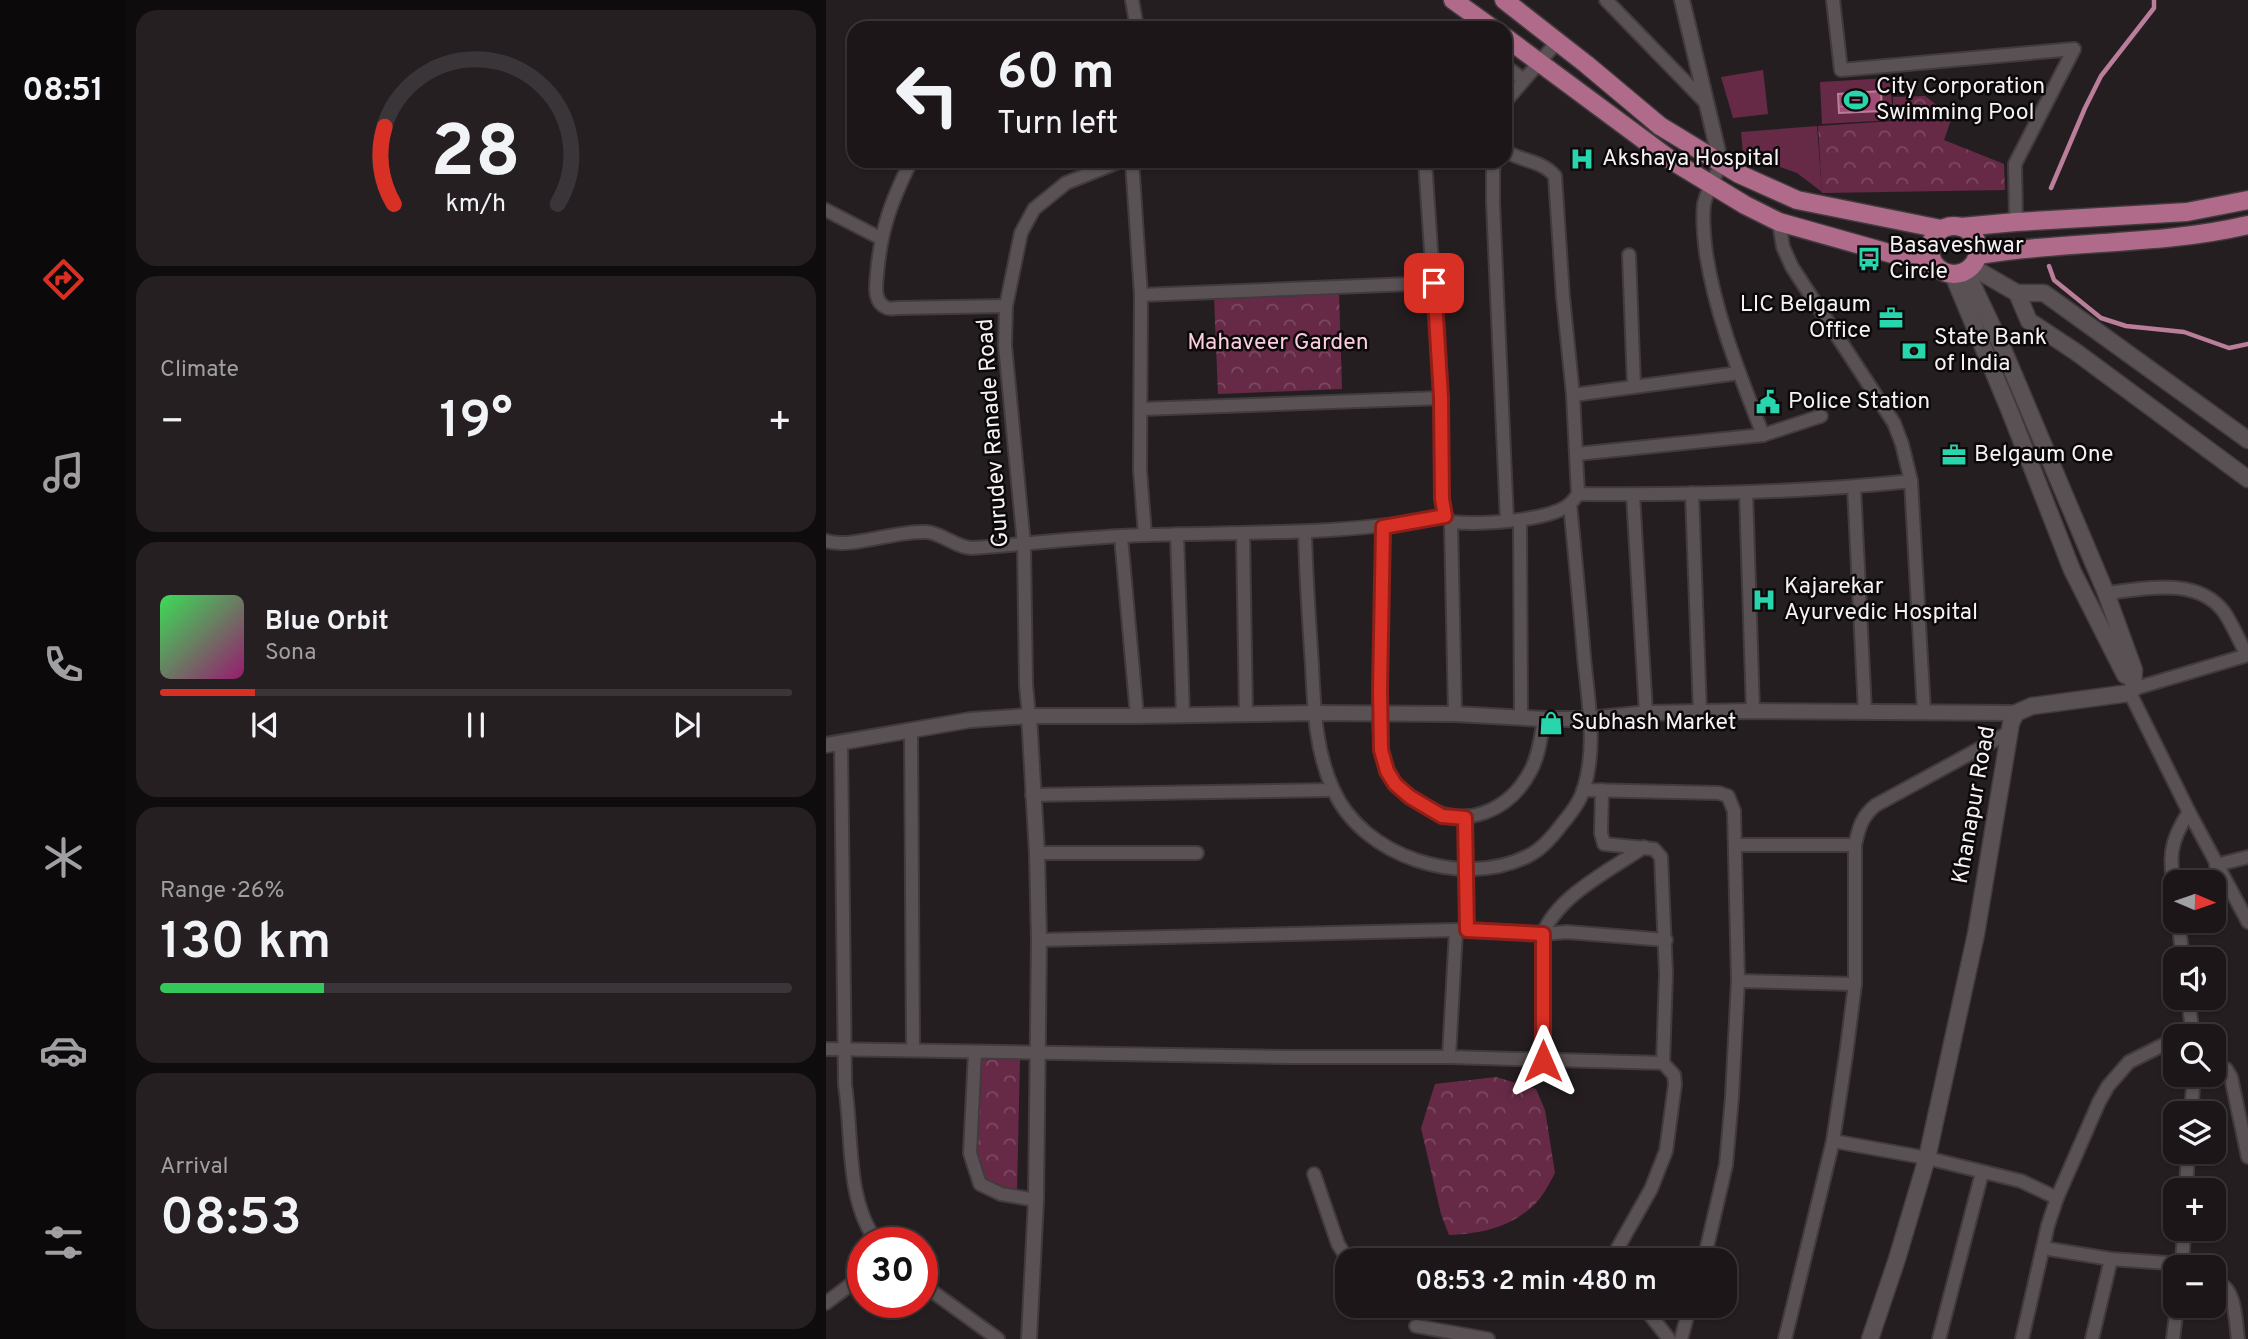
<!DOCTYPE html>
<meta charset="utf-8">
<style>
body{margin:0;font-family:Overpass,sans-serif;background:#251f22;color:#f1f3f6;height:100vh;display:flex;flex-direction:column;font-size:26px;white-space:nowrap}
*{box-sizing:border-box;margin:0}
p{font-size:23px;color:#a09fa2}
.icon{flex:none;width:38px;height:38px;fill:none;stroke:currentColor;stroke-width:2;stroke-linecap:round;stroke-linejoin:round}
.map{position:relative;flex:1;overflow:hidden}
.drawer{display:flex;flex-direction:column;gap:10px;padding:10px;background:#0f0c0e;width:700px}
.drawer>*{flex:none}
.hud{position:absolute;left:21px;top:21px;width:665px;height:147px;border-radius:21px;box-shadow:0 2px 5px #0004,0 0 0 2px #3a3538;background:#1c1619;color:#f1f3f6;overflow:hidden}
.needle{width:46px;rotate:92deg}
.buttons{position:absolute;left:1337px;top:870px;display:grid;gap:14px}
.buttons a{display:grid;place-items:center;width:63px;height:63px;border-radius:14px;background:#1c1619;box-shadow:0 2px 5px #0004,0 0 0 2px #3a3538;font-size:35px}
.speed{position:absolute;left:21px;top:1227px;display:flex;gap:14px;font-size:35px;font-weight:700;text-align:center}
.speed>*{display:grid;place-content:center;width:91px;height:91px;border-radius:50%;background:#1c1619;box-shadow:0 2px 5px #0004,0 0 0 2px #3a3538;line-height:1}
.speed .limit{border:10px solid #d22;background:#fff;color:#111}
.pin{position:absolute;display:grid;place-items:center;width:60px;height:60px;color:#fff;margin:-30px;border-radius:14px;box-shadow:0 4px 10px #0006}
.me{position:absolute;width:77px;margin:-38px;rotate:0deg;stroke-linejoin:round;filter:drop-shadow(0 0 5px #0008)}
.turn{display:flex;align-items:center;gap:24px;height:147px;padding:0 35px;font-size:32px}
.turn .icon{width:91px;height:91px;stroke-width:2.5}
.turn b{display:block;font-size:49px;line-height:60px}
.big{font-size:52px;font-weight:600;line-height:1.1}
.drawer .tile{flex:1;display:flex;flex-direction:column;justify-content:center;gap:10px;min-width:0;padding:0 24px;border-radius:21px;background:#251f22}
.drawer .dial{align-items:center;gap:0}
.dial svg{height:182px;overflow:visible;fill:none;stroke:#3a3538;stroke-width:7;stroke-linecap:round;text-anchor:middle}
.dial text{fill:#f1f3f6;stroke:none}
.song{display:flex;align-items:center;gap:21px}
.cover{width:84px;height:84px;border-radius:10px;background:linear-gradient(135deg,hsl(130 70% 55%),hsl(320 70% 35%))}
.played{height:7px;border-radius:4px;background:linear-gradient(90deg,#d93025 15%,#3a3538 15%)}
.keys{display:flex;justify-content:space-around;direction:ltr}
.heat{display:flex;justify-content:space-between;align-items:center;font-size:38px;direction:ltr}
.charge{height:10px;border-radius:5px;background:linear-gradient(90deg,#34c759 26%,#3a3538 0)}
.trip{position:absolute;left:509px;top:1248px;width:402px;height:70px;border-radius:21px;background:#1c1619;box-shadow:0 2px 5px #0004,0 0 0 2px #3a3538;font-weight:600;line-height:70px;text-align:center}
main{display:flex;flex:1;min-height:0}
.dock{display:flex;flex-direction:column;width:126px;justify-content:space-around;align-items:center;background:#0b090a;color:#a09fa2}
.dock .icon{width:49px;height:49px}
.dock .active{color:#d93025}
.dock b{font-size:32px;color:#f1f3f6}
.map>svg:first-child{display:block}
</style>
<main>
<nav class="dock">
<b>08:51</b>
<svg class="icon active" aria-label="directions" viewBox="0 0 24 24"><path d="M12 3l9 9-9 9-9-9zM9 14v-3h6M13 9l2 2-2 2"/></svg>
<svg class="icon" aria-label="music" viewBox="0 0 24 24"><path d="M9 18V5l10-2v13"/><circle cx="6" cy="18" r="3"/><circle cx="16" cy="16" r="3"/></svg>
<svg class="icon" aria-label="phone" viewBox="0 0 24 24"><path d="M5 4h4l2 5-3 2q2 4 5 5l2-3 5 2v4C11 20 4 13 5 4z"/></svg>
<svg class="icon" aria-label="climate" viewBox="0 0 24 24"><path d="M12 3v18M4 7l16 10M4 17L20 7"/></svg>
<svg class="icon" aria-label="car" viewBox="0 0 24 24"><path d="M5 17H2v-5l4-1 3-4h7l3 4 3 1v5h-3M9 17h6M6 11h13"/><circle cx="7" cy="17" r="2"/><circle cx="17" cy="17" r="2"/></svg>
<svg class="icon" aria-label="filters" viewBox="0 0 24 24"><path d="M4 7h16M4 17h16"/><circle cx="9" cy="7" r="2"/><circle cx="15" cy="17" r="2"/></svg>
</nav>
<section class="drawer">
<div class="tile dial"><svg viewBox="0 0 100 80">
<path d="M14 69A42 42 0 1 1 86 69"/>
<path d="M14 69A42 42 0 0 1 10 35" stroke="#d93025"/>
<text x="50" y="56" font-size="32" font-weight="700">28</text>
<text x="50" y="72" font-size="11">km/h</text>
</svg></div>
<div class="tile"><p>Climate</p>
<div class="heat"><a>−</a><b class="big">19°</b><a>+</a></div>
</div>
<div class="tile">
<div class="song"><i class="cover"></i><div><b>Blue Orbit</b><p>Sona</p></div></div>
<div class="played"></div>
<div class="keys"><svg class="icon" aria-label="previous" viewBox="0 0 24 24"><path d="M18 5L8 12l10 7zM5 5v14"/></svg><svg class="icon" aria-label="pause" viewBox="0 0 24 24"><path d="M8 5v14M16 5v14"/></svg><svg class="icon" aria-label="next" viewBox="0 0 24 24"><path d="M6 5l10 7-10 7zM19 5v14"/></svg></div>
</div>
<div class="tile"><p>Range · 26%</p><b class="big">130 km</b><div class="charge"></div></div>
<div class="tile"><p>Arrival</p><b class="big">08:53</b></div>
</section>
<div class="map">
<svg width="1422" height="1339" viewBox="0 0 1422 1339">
<defs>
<pattern id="park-crowns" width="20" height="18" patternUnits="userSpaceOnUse" patternTransform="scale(1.75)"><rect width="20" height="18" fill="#662a47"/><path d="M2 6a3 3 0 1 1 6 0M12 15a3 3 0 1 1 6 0" fill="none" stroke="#7c4962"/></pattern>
<pattern id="water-ripples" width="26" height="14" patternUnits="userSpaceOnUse" patternTransform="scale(1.75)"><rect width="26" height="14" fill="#a14d75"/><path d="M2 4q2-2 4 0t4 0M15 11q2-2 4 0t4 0" fill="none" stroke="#b37090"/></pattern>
</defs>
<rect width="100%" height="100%" fill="#251e21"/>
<!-- park -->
<g fill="url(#park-crowns)">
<path d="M1099 96 1126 117 1118 140 1178 164 1179 190 996 193 992 126 1067 121V97Z"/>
<path d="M513 292 516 389 392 394 388 296Z"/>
<path d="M153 1057 194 1058 191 1191 177 1190 158 1181 148 1152Z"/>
<path d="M670 1077 710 1089 719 1110 729 1173C723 1184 716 1198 707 1206 683 1228 654 1234 623 1235L615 1214 595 1128 609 1084Z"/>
</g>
<!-- garden -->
<g fill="#662a47">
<path d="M937 70 942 114 907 118 895 77Z"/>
<path d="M1064 78 1067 120 996 124 994 82Z"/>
<path d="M991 126 996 192 971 173 917 154 915 132Z"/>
</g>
<!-- water -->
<path fill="url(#water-ripples)" stroke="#ba7e9b" stroke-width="2" d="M1055 91 1056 111 1013 113 1012 94Z"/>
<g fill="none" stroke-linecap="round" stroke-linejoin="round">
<!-- stream -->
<g stroke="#ba7e9b" stroke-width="4.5">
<path d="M1225 188 1259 108 1275 76 1328 8V0"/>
<path d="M1223 266 1228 280 1275 318 1300 326 1358 332 1403 348 1422 344"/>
</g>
<!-- minor casing -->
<g stroke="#413b3d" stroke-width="16">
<g id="minor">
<path d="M306 0 311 28"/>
<path d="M780 0 881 104"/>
<path d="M1007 0 1015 70 1248 49"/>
<path d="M679 66 698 80"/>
<path d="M679 102 731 42"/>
<path d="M85 161C65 202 55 228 51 274 50 286 47 302 61 308 64 309 68 308 72 308L180 306"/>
<path d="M306 161 315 295 314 470 319 535"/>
<path d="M599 161 615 398 616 499 619 516 625 522C651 525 727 521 745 503 748 500 750 497 752 494L747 395 737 297 729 176C717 161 695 161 679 151"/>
<path d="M669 161 667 171V203L681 521"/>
<path d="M895 164C889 177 881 190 878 204 876 220 878 237 880 253 890 317 914 375 937 435"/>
<path d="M0 210 54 238"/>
<path d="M953 222 957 247 966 267 1068 423 1076 444 1085 481 1098 712"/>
<path d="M1190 222 1189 164 1248 49"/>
<path d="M803 255 808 386"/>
<path d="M315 295 608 283"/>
<path d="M747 395 913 373"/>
<path d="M315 409 615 398"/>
<path d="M750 454 937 435 995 416"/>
<path d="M1028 487 1039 712"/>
<path d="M920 492 927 711"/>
<path d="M866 493 874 712"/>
<path d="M752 494C863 495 975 493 1085 481"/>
<path d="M807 495 820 713"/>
<path d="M694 520 695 717"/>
<path d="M625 522 629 714"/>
<path d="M557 527C555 574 555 622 554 670 554 699 550 744 561 770 568 786 584 798 598 806 639 830 684 811 705 770 713 755 715 736 718 719"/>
<path d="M479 533C480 577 483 621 486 665 488 707 489 750 507 789 536 857 637 889 702 856 715 850 727 836 736 824 745 813 754 802 758 788 771 746 762 700 758 657 754 606 749 555 744 504"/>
<path d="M351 534 357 716"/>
<path d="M417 534 420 715"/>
<path d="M295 537 311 716"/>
<path d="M0 541C26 549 70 530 100 532 117 533 128 547 146 548 205 544 263 536 322 535 422 532 521 535 619 516"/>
<path d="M1280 593C1319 589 1371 576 1398 612 1407 625 1413 641 1421 655"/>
<path d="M1307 689 1422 655"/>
<path d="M1304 693 1363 812 1422 922"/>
<path d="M203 716 200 685 198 545 179 345 180 306 195 233 208 209 240 183 295 161"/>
<path d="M85 730 87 1049"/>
<path d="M15 743 19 1085C27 1136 19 1199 51 1242"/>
<path d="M757 790 893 793 902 796 908 811 912 981 906 1097 900 1165 878 1260"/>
<path d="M776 790 775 833 778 844 828 849 835 857 840 974 837 1063"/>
<path d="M206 795 507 790"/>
<path d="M639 818 641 930"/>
<path d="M910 845H1029"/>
<path d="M211 853H371"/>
<path d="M1390 865 1422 857"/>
<path d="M1349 897C1344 860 1341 845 1363 812"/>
<path d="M1352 920 1357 959"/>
<path d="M213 940 630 930 717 934 741 932 840 940"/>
<path d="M912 981 1029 984"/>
<path d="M1362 998 1367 1036"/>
<path d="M0 1049 465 1057H623L837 1063 848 1075 849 1084 840 1151 825 1189 785 1260"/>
<path d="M149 1052 144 1153 154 1184 175 1194 210 1200"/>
<path d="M623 1057 630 930"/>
<path d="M717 1061V934C731 896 786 869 818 847"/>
<path d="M1388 1064 1400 1069 1405 1077 1422 1157"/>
<path d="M1365 1113 1368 1074"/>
<path d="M1007 1141 1101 1158 1195 1181 1231 1198"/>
<path d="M488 1174 512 1244 522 1260"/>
<path d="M1360 1190 1362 1152"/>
<path d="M1217 1248 1285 1259 1356 1264"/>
<path d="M1356 1267 1358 1228"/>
<path d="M1388 1282C1411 1286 1409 1320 1412 1339"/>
<path d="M96 1284 172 1339"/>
<path d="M0 1303 37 1275"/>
<path d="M612 1306 659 1309 688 1306"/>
<path d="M817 1306 843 1339"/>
<path d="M590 1326 662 1339"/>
<path d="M855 1339 864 1306"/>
<path d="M959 1339 1007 1141 1020 1055 1029 984V845C1033 827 1036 816 1050 805L1182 733"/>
<path d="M1113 1339 1156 1173"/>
<path d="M1196 1339 1222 1225 1231 1198 1273 1102 1282 1086 1303 1062 1349 1039"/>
<path d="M1266 1339 1285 1259"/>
<path d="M1347 1339 1351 1306"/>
</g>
</g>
<!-- tertiary casing -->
<g stroke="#413b3d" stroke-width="18">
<g id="tertiary">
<path d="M856 0 895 164"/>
<path d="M203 716 211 853 213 940 210 1200 203 1339"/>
<path d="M0 745 144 720 203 716H311L489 713 629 714 718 719H764L820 713 927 711 1190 713"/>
</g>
</g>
<!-- secondary casing -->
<g stroke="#413b3d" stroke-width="19">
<g id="secondary">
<path d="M1146 267 1191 293 1203 321 1250 352 1422 479"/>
<path d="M1127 275 1183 409 1246 570 1299 675 1307 678"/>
<path d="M1191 293H1218L1422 440"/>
<path d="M1044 1339 1071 1259 1101 1158 1150 934 1185 723 1190 713 1206 706 1304 693 1307 689 1308 670 1280 593 1177 349 1140 271"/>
</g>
</g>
<!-- primary casing -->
<g stroke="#413b3d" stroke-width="21">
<g id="primary">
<path d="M627 0 666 28"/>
<path d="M678 0 760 64 834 126 913 174 971 200 1115 229"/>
<path d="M679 37 845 160 919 205 953 222 1109 266"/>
<circle cx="1128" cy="250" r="24"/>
<path d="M1135 227 1190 222 1361 212 1422 200"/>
<path d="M1152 255C1242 240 1333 246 1422 225"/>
</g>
</g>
<!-- minor -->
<use href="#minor" stroke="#5a5155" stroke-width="12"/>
<!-- tertiary -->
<use href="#tertiary" stroke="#5a5155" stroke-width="14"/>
<!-- secondary -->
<use href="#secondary" stroke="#5a5155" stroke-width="16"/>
<!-- primary -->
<use href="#primary" stroke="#b06b8b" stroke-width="18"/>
</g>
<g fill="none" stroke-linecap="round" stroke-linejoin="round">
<!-- route casing -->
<g stroke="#8d1f18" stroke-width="18">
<path id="route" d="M608 283 615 398 616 499 619 516 557 527 554 690 555 750 561 771 569 784 584 797 616 816 639 818 641 930 717 934V1061"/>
</g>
<!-- route -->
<use href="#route" stroke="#d93025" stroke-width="12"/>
</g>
<!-- icons -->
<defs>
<g id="stadium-bare" transform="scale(1.89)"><path d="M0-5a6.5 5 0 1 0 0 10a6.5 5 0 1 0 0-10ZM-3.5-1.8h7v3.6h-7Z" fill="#29d5ac" stroke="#0c090a" stroke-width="2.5" paint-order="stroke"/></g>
<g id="hospital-bare" transform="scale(1.89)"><path d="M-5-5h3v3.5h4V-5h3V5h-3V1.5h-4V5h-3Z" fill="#29d5ac" stroke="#0c090a" stroke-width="2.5" paint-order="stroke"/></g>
<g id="bus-bare" transform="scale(1.89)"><path d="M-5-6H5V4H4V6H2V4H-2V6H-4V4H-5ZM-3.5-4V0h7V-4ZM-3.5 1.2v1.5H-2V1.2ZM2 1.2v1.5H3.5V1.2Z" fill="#29d5ac" stroke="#0c090a" stroke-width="2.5" paint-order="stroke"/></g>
<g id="office-bare" transform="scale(1.89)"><path d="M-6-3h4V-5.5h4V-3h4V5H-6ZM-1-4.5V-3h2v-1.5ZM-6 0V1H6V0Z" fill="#29d5ac" stroke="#0c090a" stroke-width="2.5" paint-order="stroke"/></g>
<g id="bank-bare" transform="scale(1.89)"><path d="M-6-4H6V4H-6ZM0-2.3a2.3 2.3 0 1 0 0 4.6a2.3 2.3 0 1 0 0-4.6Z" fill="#29d5ac" stroke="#0c090a" stroke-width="2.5" paint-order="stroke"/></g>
<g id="civic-bare" transform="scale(1.89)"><path d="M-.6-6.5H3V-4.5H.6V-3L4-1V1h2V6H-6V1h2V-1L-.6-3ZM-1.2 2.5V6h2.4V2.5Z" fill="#29d5ac" stroke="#0c090a" stroke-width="2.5" paint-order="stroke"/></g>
<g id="shop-bare" transform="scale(1.89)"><path d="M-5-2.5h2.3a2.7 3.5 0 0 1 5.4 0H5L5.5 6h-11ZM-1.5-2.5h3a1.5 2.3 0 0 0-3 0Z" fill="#29d5ac" stroke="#0c090a" stroke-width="2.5" paint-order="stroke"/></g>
</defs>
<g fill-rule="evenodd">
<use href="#stadium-bare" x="1030" y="100"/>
<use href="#hospital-bare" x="756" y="159"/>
<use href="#bus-bare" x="1043" y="259"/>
<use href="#office-bare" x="1065" y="318"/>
<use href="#bank-bare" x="1088" y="351"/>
<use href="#civic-bare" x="942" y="402"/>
<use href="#office-bare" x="1128" y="455"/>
<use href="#hospital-bare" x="938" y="600"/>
<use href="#shop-bare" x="725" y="723"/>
</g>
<g text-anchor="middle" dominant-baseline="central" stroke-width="5" stroke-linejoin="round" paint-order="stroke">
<!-- poi labels -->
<g font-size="23" fill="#f6f1f3" stroke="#0c090a" text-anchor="start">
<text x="1050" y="87">City Corporation<tspan x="1050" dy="26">Swimming Pool</tspan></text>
<text x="776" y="159">Akshaya Hospital</text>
<text x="1063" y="246">Basaveshwar<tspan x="1063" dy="26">Circle</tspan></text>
<text x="1045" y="305" text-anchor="end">LIC Belgaum<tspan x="1045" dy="26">Office</tspan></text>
<text x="1108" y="338">State Bank<tspan x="1108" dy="26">of India</tspan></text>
<text x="962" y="402">Police Station</text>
<text x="1148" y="455">Belgaum One</text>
<text x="958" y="587">Kajarekar<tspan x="958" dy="26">Ayurvedic Hospital</tspan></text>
<text x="745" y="723">Subhash Market</text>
</g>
<!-- park labels -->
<g font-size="23" fill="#fcccdf" stroke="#0c090a">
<text x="452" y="343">Mahaveer Garden</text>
</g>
<!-- street labels -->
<g font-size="23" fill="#f6f1f3" stroke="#0c090a">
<text transform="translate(168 433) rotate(-94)">Gurudev Ranade Road</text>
<text transform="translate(1149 805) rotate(-80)">Khanapur Road</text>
</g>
</g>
</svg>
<div class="buttons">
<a><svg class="needle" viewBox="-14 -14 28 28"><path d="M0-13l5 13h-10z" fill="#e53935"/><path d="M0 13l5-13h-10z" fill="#a09fa2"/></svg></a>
<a><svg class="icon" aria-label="sound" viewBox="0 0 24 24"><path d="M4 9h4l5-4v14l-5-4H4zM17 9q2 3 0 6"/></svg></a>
<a><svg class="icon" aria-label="search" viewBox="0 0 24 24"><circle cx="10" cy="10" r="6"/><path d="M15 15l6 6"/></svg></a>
<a><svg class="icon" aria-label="layers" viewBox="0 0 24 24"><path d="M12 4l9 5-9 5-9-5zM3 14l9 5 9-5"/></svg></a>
<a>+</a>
<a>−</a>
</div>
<div class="speed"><div class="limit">30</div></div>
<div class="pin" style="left:608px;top:283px;background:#d93025"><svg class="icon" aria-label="arrive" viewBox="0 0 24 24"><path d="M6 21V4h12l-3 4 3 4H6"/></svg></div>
<svg class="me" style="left:717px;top:1061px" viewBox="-20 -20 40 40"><path d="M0-17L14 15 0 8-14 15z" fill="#d93025" stroke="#fff" stroke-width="4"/></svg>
<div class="trip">08:53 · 2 min · 480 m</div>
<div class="hud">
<div class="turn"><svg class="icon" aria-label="left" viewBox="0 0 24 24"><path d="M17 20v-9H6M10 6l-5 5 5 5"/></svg><div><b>60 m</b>Turn left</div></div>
</div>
</div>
</main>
